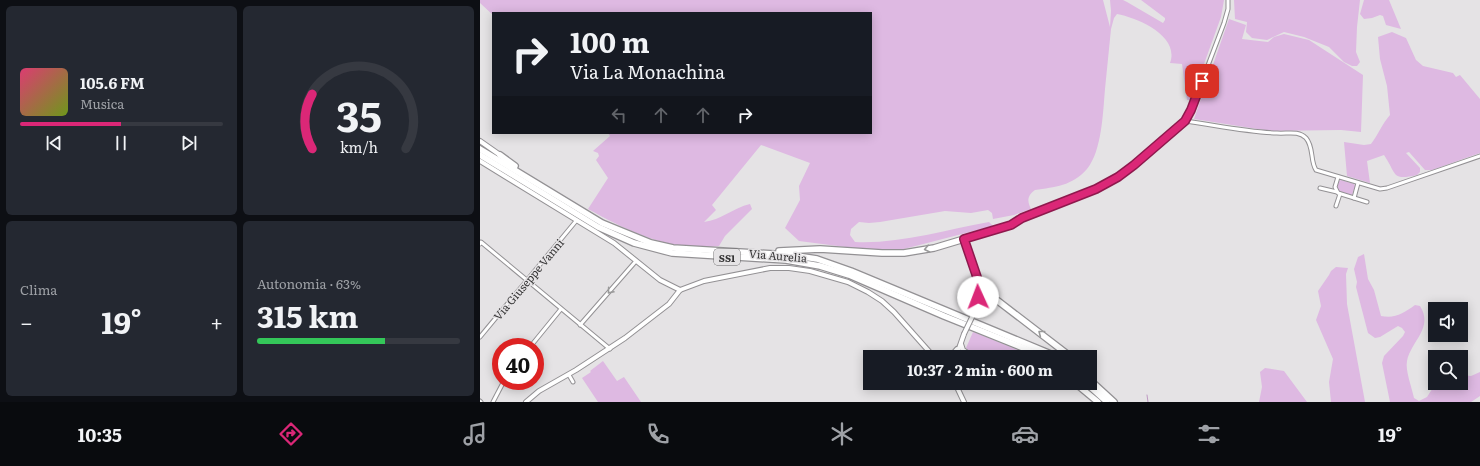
<!DOCTYPE html>
<html lang="it">
<meta charset="utf-8">
<style>
body{margin:0;font-family:Literata,serif;background:#242831;color:#f1f3f6;height:100vh;display:flex;flex-direction:column;font-size:15px;white-space:nowrap}
*{box-sizing:border-box;margin:0}
p{font-size:13px;color:#9ea1a6}
.icon{flex:none;width:22px;height:22px;fill:none;stroke:currentColor;stroke-width:2;stroke-linecap:round;stroke-linejoin:round}
.map{position:relative;flex:1;overflow:hidden}
.sheet{display:flex;flex-direction:column;gap:6px;padding:6px;background:#0d0f14;width:480px}
.sheet>*{flex:none}
.hud{position:absolute;left:12px;top:12px;width:380px;height:122px;border-radius:0px;box-shadow:0 2px 10px #0003;background:#171b24;color:#f1f3f6;overflow:hidden}
.fabs{position:absolute;left:948px;top:302px;display:grid;gap:8px}
.fabs a{display:grid;place-items:center;width:40px;height:40px;border-radius:0px;background:#171b24;box-shadow:0 2px 10px #0003;font-size:20px}
.speed{position:absolute;left:12px;top:338px;display:flex;gap:8px;font-size:20px;font-weight:700;text-align:center}
.speed>*{display:grid;place-content:center;width:52px;height:52px;border-radius:50%;background:#171b24;box-shadow:0 2px 10px #0003;line-height:1}
.speed .limit{border:6px solid #d22;background:#fff;color:#111}
.pin{position:absolute;display:grid;place-items:center;width:34px;height:34px;color:#fff;margin:-17px;border-radius:8px;box-shadow:0 2px 6px #0006}
.me{position:absolute;width:44px;margin:-22px;rotate:358deg;stroke-linejoin:round;filter:drop-shadow(0 0 3px #0008)}
.turn{display:flex;align-items:center;gap:14px;height:84px;padding:0 12px;font-size:18px}
.turn .icon{width:52px;height:52px;stroke-width:2.5}
.turn b{display:block;font-size:28px;line-height:34px}
.lanes{display:flex;align-items:center;height:38px;padding:0 12px;background:#0003;justify-content:center;gap:20px;direction:ltr}
.lanes .off{opacity:.35}
.big{font-size:30px;font-weight:700;line-height:1.1}
.sheet .widget{flex:1;display:flex;flex-direction:column;justify-content:center;gap:6px;min-width:0;padding:0 14px;border-radius:6px;background:#242831}
.sheet .dial{align-items:center;gap:0}
.dial svg{height:104px;overflow:visible;fill:none;stroke:#363941;stroke-width:7;stroke-linecap:round;text-anchor:middle}
.dial text{fill:#f1f3f6;stroke:none}
.song{display:flex;align-items:center;gap:12px}
.cover{width:48px;height:48px;border-radius:6px;background:linear-gradient(135deg,hsl(340 70% 55%),hsl(80 70% 35%))}
.played{height:4px;border-radius:2px;background:linear-gradient(90deg,#db2777 50%,#363941 50%)}
.keys{display:flex;justify-content:space-around;direction:ltr}
.heat{display:flex;justify-content:space-between;align-items:center;font-size:22px;direction:ltr}
.charge{height:6px;border-radius:3px;background:linear-gradient(90deg,#34c759 63%,#363941 0)}
.sheet .tiles{flex:1;display:grid;gap:6px;grid-template-columns:repeat(2,1fr)}
.trip{position:absolute;left:383px;top:350px;width:234px;height:40px;border-radius:0px;background:#171b24;box-shadow:0 2px 10px #0003;font-weight:700;line-height:40px;text-align:center}
.dock{display:flex;height:64px;justify-content:space-around;align-items:center;background:#090b0e;color:#9ea1a6}
.dock .icon{width:28px;height:28px}
.dock .current{color:#db2777}
.dock b{font-size:18px;color:#f1f3f6}
main{display:flex;flex:1;min-height:0}
.map>svg:first-child{display:block}
</style>
<main>
<section class="sheet">
<div class="tiles">
<div class="widget">
<div class="song"><i class="cover"></i><div><b>105.6 FM</b><p>Musica</p></div></div>
<div class="played"></div>
<div class="keys"><svg class="icon" aria-label="previous" viewBox="0 0 24 24"><path d="M18 5L8 12l10 7zM5 5v14"/></svg><svg class="icon" aria-label="pause" viewBox="0 0 24 24"><path d="M8 5v14M16 5v14"/></svg><svg class="icon" aria-label="next" viewBox="0 0 24 24"><path d="M6 5l10 7-10 7zM19 5v14"/></svg></div>
</div>
<div class="widget dial"><svg viewBox="0 0 100 80">
<path d="M14 69A42 42 0 1 1 86 69"/>
<path d="M14 69A42 42 0 0 1 14 27" stroke="#db2777"/>
<text x="50" y="56" font-size="32" font-weight="700">35</text>
<text x="50" y="72" font-size="11">km/h</text>
</svg></div>
<div class="widget"><p>Clima</p>
<div class="heat"><a>−</a><b class="big">19°</b><a>+</a></div>
</div>
<div class="widget"><p>Autonomia · 63%</p><b class="big">315 km</b><div class="charge"></div></div>
</div>
</section>
<div class="map">
<svg width="1000" height="402" viewBox="0 0 1000 402">
<rect width="100%" height="100%" fill="#e5e3e5"/>
<!-- green -->
<g fill="#deb9e2">
<path d="M0 0H623L630 27 631 11 630 0H643L647 2 683 23 685 20V18L661 0H744L741 17 711 100H707L702 64 690 63C700 36 658 18 637 14L634 18 631 29C629 49 627 69 625 89 623 112 622 151 607 169 592 186 575 187 555 190 547 196 547 201 551 209L534 215 513 219 512 213 508 210 491 213 465 211 400 222 389 223 379 222 371 229 370 235 375 242C420 244 464 230 509 222L513 226 420 250 381 249 319 241 305 228 320 200 319 186 330 163 281 145 232 205 236 210 224 222C241 220 253 208 270 204L272 209 245 236 239 246C192 253 148 231 108 209L128 178 116 160 119 156 118 153 113 151 130 136 128 133H391V13H13V15L0 3Z"/>
<path d="M754 0H880L877 27 876 52 880 62 877 66H872L864 62 849 47 824 37 804 32 787 40 772 38 766 32 767 22 755 19Z"/>
<path d="M884 0H909L921 29 906 25 903 16 900 15 892 18 884 19 880 14Z"/>
<path d="M749 19 766 25 762 39 788 42 794 37 804 34 829 40 883 75 881 132 861 130 790 131 714 119Z"/>
<path d="M912 32 926 38 936 60 943 66 973 73 976 77 980 75 1000 99V153L952 170H945L929 152 926 153 940 168V172L937 175C911 181 917 174 904 155L887 161 890 183 867 176 864 142 884 145 891 144C898 135 902 124 910 115L907 86 900 59 898 37Z"/>
<path d="M861 180 874 184 875 186 872 195H870L858 191 857 187 859 181Z"/>
<path d="M884 254 888 279 894 290 901 316C915 319 924 313 935 305L940 306C954 328 931 341 927 361 925 370 932 388 934 398L939 401 947 397 956 383H981V375L991 376 1000 372V396L991 402H910L902 363 904 356 923 336 925 332 922 328 918 326 900 337 895 338 888 333 876 287 877 282 874 269 878 257Z"/>
<path d="M856 267 868 268 866 274 867 304 885 402H851L849 382 853 359 836 320 841 306 838 291 849 275 851 271Z"/>
<path d="M493 332 496 333 555 357H514L488 350 486 348Z"/>
<path d="M123 361 137 381 144 377 161 402H118L102 378 111 372 110 371Z"/>
<path d="M785 368 804 371 827 402H779L782 387 780 372Z"/>
</g>
<g fill="none" stroke-linecap="round" stroke-linejoin="round">
<!-- stream -->
<path stroke="#bf9ac3" stroke-width="1" d="M667 395 668 402"/>
<!-- minor casing -->
<g stroke="#939194" stroke-width="5">
<g id="minor">
<path d="M705 121C735 125 766 132 797 133 807 134 818 130 826 138 834 147 830 161 836 170L900 189 907 188 1000 156"/>
<path d="M858 177 855 187 858 193 887 202"/>
<path d="M840 188 857 192"/>
<path d="M874 198 878 183"/>
<path d="M856 206 860 194"/>
<path d="M484 239 531 225 542 218 608 193 638 177 677 147 705 121 710 113 744 23 748 9V0"/>
<path d="M0 244 1 242 130 349"/>
<path d="M100 325 156 261"/>
<path d="M0 337 96 221"/>
<path d="M50 347 81 309"/>
<path d="M89 375 93 382"/>
<path d="M0 401 1 402"/>
<path d="M13 402 24 381"/>
</g>
</g>
<!-- tertiary casing -->
<g stroke="#939194" stroke-width="6">
<g id="tertiary">
<path d="M0 141 20 155"/>
<path d="M0 161 134 243 180 280 200 290"/>
<path d="M484 239 499 285 497 304 494 313"/>
<path d="M499 278 510 293 518 301"/>
<path d="M497 304 505 298 516 300"/>
<path d="M481 344 483 350 489 354"/>
<path d="M470 357 477 349"/>
<path d="M476 357 484 334"/>
<path d="M480 357 489 354"/>
<path d="M475 383 484 402"/>
<path d="M46 402 59 391 96 370 145 338 189 304 200 290 224 281 290 268H309L330 271 368 282 388 292 402 301 414 312 454 357"/>
</g>
</g>
<!-- trunk casing -->
<g stroke="#939194" stroke-width="8">
<g id="trunk">
<path d="M0 149 122 223 171 243 193 248 210 249 311 255 337 259 371 271 578 357"/>
<path d="M0 155 118 227 154 243 192 253 306 260 340 266 369 275 464 316 566 357"/>
<path d="M20 155 35 166"/>
<path d="M299 251 340 249 402 253H424L454 248 484 239"/>
<path d="M518 301 591 357"/>
<path d="M489 354 502 357"/>
<path d="M610 380 634 402"/>
<path d="M595 383 618 402"/>
<path d="M606 383 627 402"/>
</g>
</g>
<!-- minor -->
<use href="#minor" stroke="#fff" stroke-width="3"/>
<!-- tertiary -->
<use href="#tertiary" stroke="#fff" stroke-width="4"/>
<!-- trunk -->
<use href="#trunk" stroke="#fff" stroke-width="5.5"/>
<!-- tertiary-bridge casing -->
<g stroke="#939194" stroke-width="6" stroke-linecap="butt">
<path id="tertiary-bridge" d="M484 334 494 313"/>
</g>
<!-- tertiary-bridge -->
<use href="#tertiary-bridge" stroke="#fff" stroke-width="4"/>
</g>
<!-- one-way arrows -->
<defs><path id="oneway-chevron" d="M-2-3.5L2.5 0L-2 3.5" fill="none" stroke-width="1.6" stroke-linecap="round" stroke-linejoin="round"/></defs>
<g stroke="#9a9a9a">
<use href="#oneway-chevron" transform="translate(447 249) rotate(167)"/>
<use href="#oneway-chevron" transform="translate(130 291) rotate(131)"/>
<use href="#oneway-chevron" transform="translate(561 333) rotate(-142)"/>
</g>
<g fill="none" stroke-linecap="round" stroke-linejoin="round">
<!-- route casing -->
<g stroke="#8e194d" stroke-width="10">
<path id="route" d="M498 297 499 283 484 239 531 225 542 218 616 189 638 177 654 165 705 121 711 110 722 81"/>
</g>
<!-- route -->
<use href="#route" stroke="#db2777" stroke-width="7"/>
</g>
<g text-anchor="middle" dominant-baseline="central" stroke-width="3" stroke-linejoin="round" paint-order="stroke">
<!-- shield labels -->
<rect fill="#e5e3e5" stroke="#6a686a" stroke-width="1" x="234" y="249" width="26" height="16" rx="3"/>
<g font-size="10" font-weight="bold" fill="#353435">
<text x="247" y="257">SS1</text>
</g>
<!-- street labels -->
<g font-size="11" fill="#353435" stroke="#e5e3e5">
<text transform="translate(298 255) rotate(5)">Via Aurelia</text>
<text transform="translate(48 279) rotate(-50)">Via Giuseppe Vanni</text>
</g>
</g>
</svg>
<div class="fabs">
<a><svg class="icon" aria-label="sound" viewBox="0 0 24 24"><path d="M4 9h4l5-4v14l-5-4H4zM17 9q2 3 0 6"/></svg></a>
<a><svg class="icon" aria-label="search" viewBox="0 0 24 24"><circle cx="10" cy="10" r="6"/><path d="M15 15l6 6"/></svg></a>
</div>
<div class="speed"><div class="limit">40</div></div>
<div class="pin" style="left:722px;top:81px;background:#d93025"><svg class="icon" aria-label="arrive" viewBox="0 0 24 24"><path d="M6 21V4h12l-3 4 3 4H6"/></svg></div>
<svg class="me" style="left:498px;top:297px" viewBox="-20 -20 40 40"><circle r="19" fill="#fff"/><path d="M0-13L10 11 0 6-10 11z" fill="#db2777"/></svg>
<div class="trip">10:37 · 2 min · 600 m</div>
<div class="hud">
<div class="turn"><svg class="icon" aria-label="right" viewBox="0 0 24 24"><path d="M7 20v-9h11M14 6l5 5-5 5"/></svg><div><b>100 m</b>Via La Monachina</div></div>
<div class="lanes"><svg class="icon off" aria-label="left" viewBox="0 0 24 24"><path d="M17 20v-9H6M10 6l-5 5 5 5"/></svg><svg class="icon off" aria-label="ahead" viewBox="0 0 24 24"><path d="M12 20V5M6 11l6-6 6 6"/></svg><svg class="icon off" aria-label="ahead" viewBox="0 0 24 24"><path d="M12 20V5M6 11l6-6 6 6"/></svg><svg class="icon" aria-label="right" viewBox="0 0 24 24"><path d="M7 20v-9h11M14 6l5 5-5 5"/></svg></div>
</div>
</div>
</main>
<nav class="dock">
<b>10:35</b>
<svg class="icon current" aria-label="directions" viewBox="0 0 24 24"><path d="M12 3l9 9-9 9-9-9zM9 14v-3h6M13 9l2 2-2 2"/></svg>
<svg class="icon" aria-label="music" viewBox="0 0 24 24"><path d="M9 18V5l10-2v13"/><circle cx="6" cy="18" r="3"/><circle cx="16" cy="16" r="3"/></svg>
<svg class="icon" aria-label="phone" viewBox="0 0 24 24"><path d="M5 4h4l2 5-3 2q2 4 5 5l2-3 5 2v4C11 20 4 13 5 4z"/></svg>
<svg class="icon" aria-label="climate" viewBox="0 0 24 24"><path d="M12 3v18M4 7l16 10M4 17L20 7"/></svg>
<svg class="icon" aria-label="car" viewBox="0 0 24 24"><path d="M5 17H2v-5l4-1 3-4h7l3 4 3 1v5h-3M9 17h6M6 11h13"/><circle cx="7" cy="17" r="2"/><circle cx="17" cy="17" r="2"/></svg>
<svg class="icon" aria-label="filters" viewBox="0 0 24 24"><path d="M4 7h16M4 17h16"/><circle cx="9" cy="7" r="2"/><circle cx="15" cy="17" r="2"/></svg>
<b>19°</b>
</nav>
